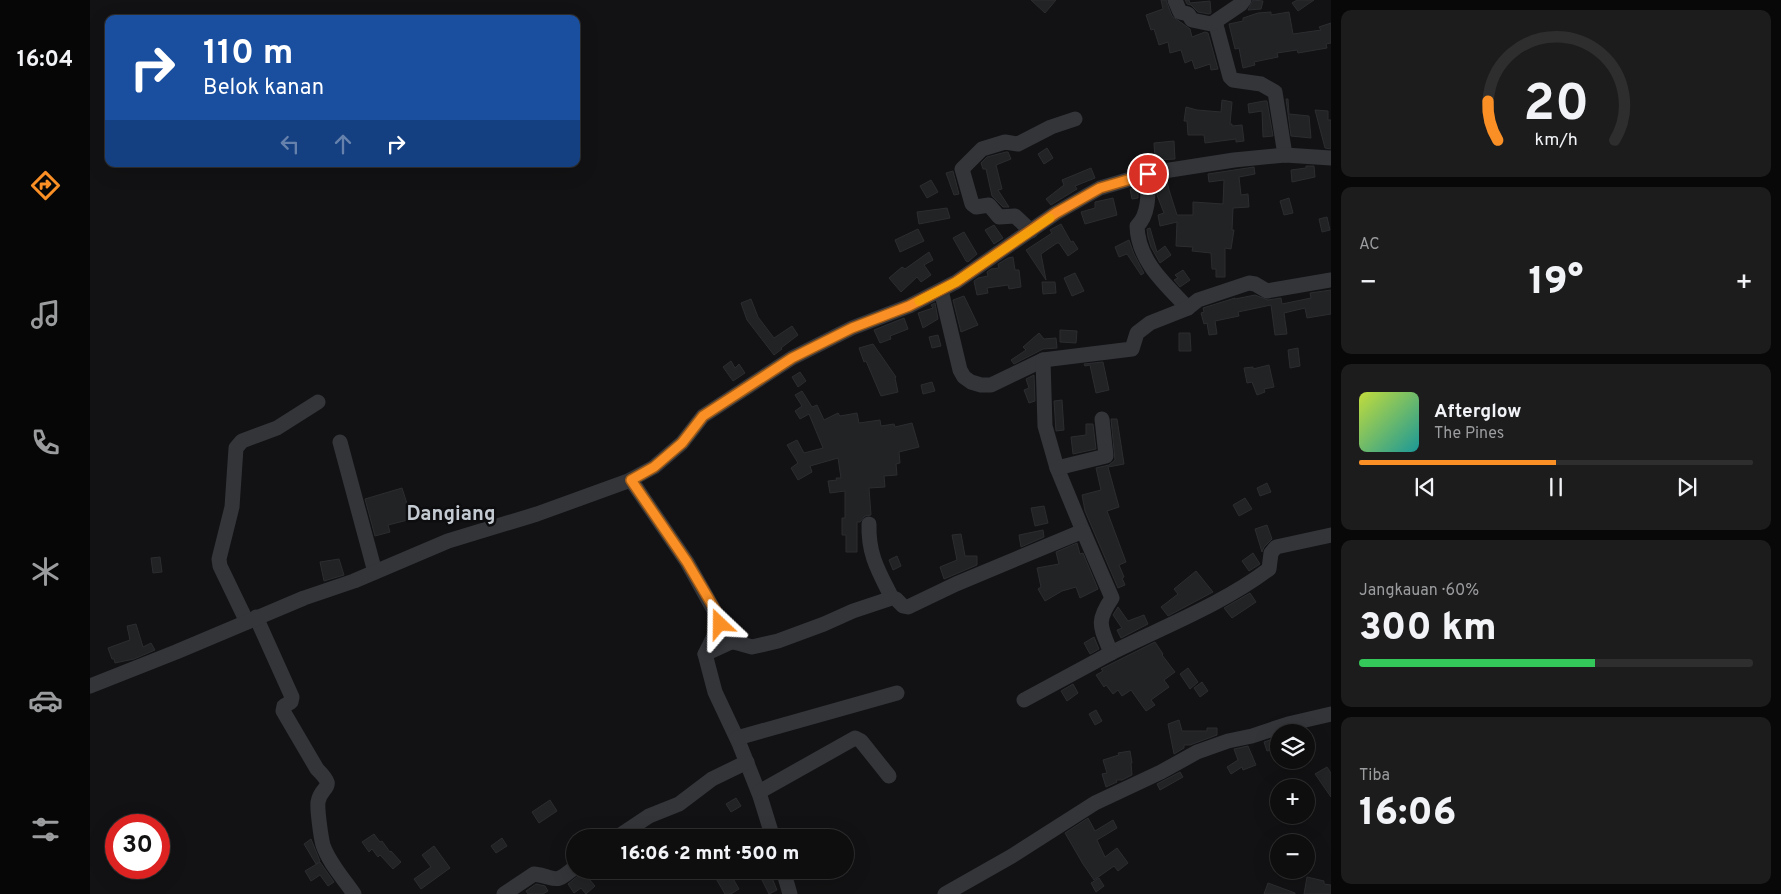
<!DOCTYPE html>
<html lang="id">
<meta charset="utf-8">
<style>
body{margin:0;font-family:Overpass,sans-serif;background:#1c1c1d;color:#f1f3f6;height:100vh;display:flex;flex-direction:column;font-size:19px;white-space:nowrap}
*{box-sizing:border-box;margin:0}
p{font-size:16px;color:#9b9c9e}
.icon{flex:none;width:28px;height:28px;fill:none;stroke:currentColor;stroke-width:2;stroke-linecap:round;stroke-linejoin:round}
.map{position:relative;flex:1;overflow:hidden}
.drawer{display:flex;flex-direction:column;gap:10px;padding:10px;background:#080808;width:450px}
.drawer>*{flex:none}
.hud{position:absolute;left:15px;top:15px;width:475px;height:152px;border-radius:10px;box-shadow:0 5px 20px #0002,0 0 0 1px #2e2e2f;background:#1a4fa0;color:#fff;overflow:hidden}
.fabs{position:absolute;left:1180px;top:724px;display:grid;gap:10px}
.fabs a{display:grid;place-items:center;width:45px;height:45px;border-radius:50%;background:#0e0e0f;box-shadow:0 5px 20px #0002,0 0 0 1px #2e2e2f;font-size:25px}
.speed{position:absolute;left:15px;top:814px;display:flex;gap:10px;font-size:25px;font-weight:700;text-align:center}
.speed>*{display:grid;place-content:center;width:65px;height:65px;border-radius:50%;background:#0e0e0f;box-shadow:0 5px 20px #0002,0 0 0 1px #2e2e2f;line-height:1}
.speed .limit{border:8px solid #d22;background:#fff;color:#111}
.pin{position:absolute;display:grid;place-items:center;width:42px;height:42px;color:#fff;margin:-21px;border:2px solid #fff;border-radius:50%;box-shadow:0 1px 5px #0007}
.me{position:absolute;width:55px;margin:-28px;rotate:337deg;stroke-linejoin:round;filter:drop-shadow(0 0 4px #0008)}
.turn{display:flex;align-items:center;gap:18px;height:105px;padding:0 15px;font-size:22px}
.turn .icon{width:65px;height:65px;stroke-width:2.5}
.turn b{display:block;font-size:35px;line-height:42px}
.lanes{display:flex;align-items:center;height:48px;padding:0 15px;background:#0003;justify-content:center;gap:25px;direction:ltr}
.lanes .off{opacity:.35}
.big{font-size:38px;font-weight:800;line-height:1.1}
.drawer .card{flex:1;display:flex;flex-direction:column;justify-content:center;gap:8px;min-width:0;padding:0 18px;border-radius:10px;background:#1c1c1d}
.drawer .dial{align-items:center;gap:0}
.dial svg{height:130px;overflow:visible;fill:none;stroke:#2e2e2f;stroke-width:7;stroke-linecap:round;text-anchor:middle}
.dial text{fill:#f1f3f6;stroke:none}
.song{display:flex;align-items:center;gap:15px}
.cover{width:60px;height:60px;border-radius:8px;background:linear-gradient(135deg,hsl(70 70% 55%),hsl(180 70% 35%))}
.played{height:5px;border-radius:2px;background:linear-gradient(90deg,#f98f25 50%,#2e2e2f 50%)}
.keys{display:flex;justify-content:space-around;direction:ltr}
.heat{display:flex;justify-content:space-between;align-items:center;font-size:28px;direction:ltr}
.charge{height:8px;border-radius:4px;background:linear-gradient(90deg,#34c759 60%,#2e2e2f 0)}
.trip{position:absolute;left:476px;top:829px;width:288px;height:50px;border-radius:25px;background:#0e0e0f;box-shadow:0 5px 20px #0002,0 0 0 1px #2e2e2f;font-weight:800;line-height:50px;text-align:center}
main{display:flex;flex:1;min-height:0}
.dock{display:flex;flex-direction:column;width:90px;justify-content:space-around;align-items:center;background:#060606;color:#9b9c9e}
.dock .icon{width:35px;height:35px}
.dock .selected{color:#f98f25}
.dock b{font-size:22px;color:#f1f3f6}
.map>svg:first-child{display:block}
</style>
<main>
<nav class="dock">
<b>16:04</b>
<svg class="icon selected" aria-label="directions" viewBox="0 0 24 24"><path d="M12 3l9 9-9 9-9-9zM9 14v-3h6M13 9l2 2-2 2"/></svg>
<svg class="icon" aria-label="music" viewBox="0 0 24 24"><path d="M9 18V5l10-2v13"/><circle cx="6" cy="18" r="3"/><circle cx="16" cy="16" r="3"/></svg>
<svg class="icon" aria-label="phone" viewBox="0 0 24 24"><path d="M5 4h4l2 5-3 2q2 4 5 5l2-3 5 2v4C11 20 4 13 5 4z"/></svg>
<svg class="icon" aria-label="climate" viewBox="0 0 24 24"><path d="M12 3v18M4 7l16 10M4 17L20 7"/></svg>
<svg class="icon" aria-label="car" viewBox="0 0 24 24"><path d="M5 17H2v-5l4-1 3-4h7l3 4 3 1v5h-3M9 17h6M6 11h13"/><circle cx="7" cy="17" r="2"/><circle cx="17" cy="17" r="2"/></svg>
<svg class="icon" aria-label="filters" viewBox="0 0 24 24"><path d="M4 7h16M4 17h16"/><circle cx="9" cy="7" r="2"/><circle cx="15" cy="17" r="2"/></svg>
</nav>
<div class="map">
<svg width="1241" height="894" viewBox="0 0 1241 894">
<rect width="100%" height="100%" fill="#121214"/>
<!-- building -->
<g fill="#222325" stroke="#2c2d30">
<path d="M941 0H966L955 13Z"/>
<path d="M1071 0H1076L1082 16 1100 29 1102 37 1115 32 1118 33 1128 69 1121 70 1120 64 1105 69 1102 60 1095 63 1091 50 1080 53 1078 42 1069 45 1064 29 1061 30 1056 15 1073 9Z"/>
<path d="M1095 0H1099L1100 3 1120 1 1121 13 1119 14 1108 12 1101 5 1097 4Z"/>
<path d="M1163 0 1173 1 1171 9 1158 10Z"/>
<path d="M1207 0H1224L1208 11 1202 3Z"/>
<path d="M1181 12V15L1199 12 1203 34 1231 30 1229 27 1241 23V43L1236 44 1237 48 1208 53 1207 50 1187 53 1188 57 1164 62 1165 65 1153 68 1149 48 1145 49 1139 24 1153 21V18L1168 13Z"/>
<path d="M1196 99H1198L1199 114 1219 116 1221 138 1201 136Z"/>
<path d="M1132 100 1142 102 1140 124H1142V126L1152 125 1154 141 1146 142V139L1115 143 1114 135H1098L1097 121H1094L1096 107 1107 110 1131 112Z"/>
<path d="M1174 101H1177L1183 136 1173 137 1172 111 1159 113 1158 104Z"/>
<path d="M1225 110 1238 111V120H1241V149L1235 148Z"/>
<path d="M1084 141 1085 159 1065 160 1064 143Z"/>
<path d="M957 148 963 158 954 164 948 154Z"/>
<path d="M916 152H918L921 159 906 165 912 189 908 190 919 207H913L902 196 896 169H893L891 163 897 157Z"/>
<path d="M1216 166H1224L1225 177 1202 182 1201 170 1216 168Z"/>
<path d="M1164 167 1165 174 1149 177 1151 195 1158 194 1159 207 1143 208 1142 230H1144L1141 249 1135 248V277H1126V269H1122L1121 253 1102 251 1103 247 1086 246 1087 222 1070 226 1068 215 1074 213 1067 195V182L1077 181 1079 190 1087 215H1103V202L1133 204 1134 180 1119 182 1118 174Z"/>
<path d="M1001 168 1005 178 985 186 987 189 961 205 956 199 974 185 972 180Z"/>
<path d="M863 171 869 194 864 195 856 173Z"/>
<path d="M841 180 848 192 837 198 830 186Z"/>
<path d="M1048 186V198L1042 199 1040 189Z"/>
<path d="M1023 198 1027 215 995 224 991 212 1005 208V202Z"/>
<path d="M1199 198 1203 213 1194 215 1190 201Z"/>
<path d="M857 208 860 218 829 224 827 212Z"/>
<path d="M1237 217 1240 230 1232 232 1229 219Z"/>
<path d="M971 224 981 242 983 241 988 249 978 256 969 243H967L951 254 956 280 936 250 962 233 960 230Z"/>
<path d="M904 225 913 238 904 244 895 230Z"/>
<path d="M1060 228 1067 252 1075 246 1081 255 1070 263 1061 247 1058 237 1057 229Z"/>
<path d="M828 229 834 241 810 252 805 240Z"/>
<path d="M874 232 887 254 878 262 876 261 863 238Z"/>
<path d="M1039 240 1044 254 1054 273 1051 275 1037 254 1029 257 1025 247Z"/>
<path d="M839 252 843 260 834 265 841 275 831 282 827 277 811 292 799 278 812 267 815 269Z"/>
<path d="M923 257 925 270H929L931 287 919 289 918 285 897 288 898 293 887 295 884 281 888 278 898 276 897 272 901 269 909 268 908 264 918 258Z"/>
<path d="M1093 270 1100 280 1090 287 1084 280 1088 278 1085 275Z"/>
<path d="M985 273 994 291 982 296 974 278Z"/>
<path d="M952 282H965L966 293 953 294Z"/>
<path d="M1241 290V314L1217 318 1215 308 1194 313 1197 334 1185 335 1181 305 1148 312 1149 316 1125 321 1127 334 1119 335 1117 323 1114 324 1111 313 1114 312 1113 308 1145 298V299L1165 295 1178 300 1191 298 1192 304 1221 298 1220 293Z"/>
<path d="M874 296 888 325 871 332 863 300Z"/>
<path d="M661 299 668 317 684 338 702 326 708 335 691 348 692 349 684 355 657 320 651 303Z"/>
<path d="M845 303 848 319 833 328 828 313 843 308 841 305Z"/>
<path d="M814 318 818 329 800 336 801 339 790 343 784 330Z"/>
<path d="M970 330 987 331 986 343 970 342Z"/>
<path d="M949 333 954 339 966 338 967 348 953 349 924 364 921 360 936 350 933 347Z"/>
<path d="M1089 333H1100L1101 351H1089Z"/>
<path d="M848 335 851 346 842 348 839 337Z"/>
<path d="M783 344 806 377 805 378 808 392 791 396 776 361 774 362 769 348Z"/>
<path d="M1208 348 1210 366 1200 368 1198 350Z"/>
<path d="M641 361 645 368 649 364 655 373 643 381 633 367Z"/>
<path d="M1013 362 1019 390 1006 393 1000 365 995 366 994 364Z"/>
<path d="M1179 365 1184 387 1174 389 1175 392 1167 395 1162 382 1157 383 1154 368 1163 367V369Z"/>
<path d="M710 372 716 381 708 387 702 377Z"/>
<path d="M944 375 945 401 939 403 934 390 939 388 936 379Z"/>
<path d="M842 382 845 391 833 394 831 385Z"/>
<path d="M712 391 722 407 727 405 734 420 748 413 750 416 767 413 769 423 790 420 791 426 804 424 805 427 822 423 829 447 809 452 810 463 806 464 807 475 794 476 795 487 779 488 781 515 775 516 770 522H767V552H756V535H752V518H755V491L740 493 738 481 747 480 746 478H751L748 458 720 466 722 472 708 480 701 468 708 463 697 445 707 440 714 453 733 448 719 414 710 419 705 411 712 406 705 395Z"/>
<path d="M972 400 974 430 966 431 964 401Z"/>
<path d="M1021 419H1027L1034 464 1018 467 1029 507 1017 511 1036 562 1029 565 1034 577 1032 578 1035 585 1028 588 995 511 992 495 1011 490 1006 468 1019 465 1025 460Z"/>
<path d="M996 424H1003L1006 449 983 454 981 437 996 435Z"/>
<path d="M1177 483 1181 492 1170 496 1167 488Z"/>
<path d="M312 488 322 519 298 525 300 532 285 536 275 499Z"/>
<path d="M1155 498 1162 509 1149 516 1143 505Z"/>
<path d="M954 506 958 523 945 526 941 508Z"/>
<path d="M1177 525 1182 539 1174 547 1172 552 1165 529Z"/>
<path d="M953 530 954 537 931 547 929 535Z"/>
<path d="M871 534 875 556H887V565L854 579 850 567 867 560 862 535Z"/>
<path d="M987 543 990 554 993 553 1008 589 990 598 986 587 972 591 955 601 948 589 951 587 947 568 969 564 966 552Z"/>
<path d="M1163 553 1170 564 1159 571 1152 561Z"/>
<path d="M807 556 811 566 803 570 799 560Z"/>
<path d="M70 557 72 572 63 573 61 558Z"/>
<path d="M249 559 254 575 234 581 230 562Z"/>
<path d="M1106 571 1123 592 1078 616 1071 607 1088 594 1084 589Z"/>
<path d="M1160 593 1166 602 1142 618 1134 608Z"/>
<path d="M1028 607 1038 621 1054 615 1058 624 1031 638 1027 630 1032 628 1023 615Z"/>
<path d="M46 624 53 647 61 643 65 650 44 659 25 663 24 659H22L18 648 40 640 37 626Z"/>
<path d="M1004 637 1009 649 1000 654 994 643Z"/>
<path d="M1065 642 1073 654 1072 655 1085 672 1074 680 1079 687 1061 700 1065 705 1056 711 1041 690 1032 696 1028 690 1023 694 1016 685 1014 687 1006 675 1013 671 1011 669Z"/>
<path d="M1098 668 1108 682 1100 689 1090 674Z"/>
<path d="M1112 682 1118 691 1110 697 1104 688Z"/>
<path d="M983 684 988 693 977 701 971 691Z"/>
<path d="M1006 710 1012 721 1005 725 999 714Z"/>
<path d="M1089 720 1092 731H1117V728H1127V735L1100 745H1094V748L1084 754 1078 724Z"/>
<path d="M1186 738 1189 745V761L1182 750 1177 751 1174 742Z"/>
<path d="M1158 746 1166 765 1153 770 1152 767 1141 774 1137 767 1148 760 1144 749Z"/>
<path d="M1040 751 1042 763H1041L1042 775 1032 780H1026L1027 782 1016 787 1012 774 1017 773 1013 760 1029 755 1028 753Z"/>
<path d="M1237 767 1241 773V797L1225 774Z"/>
<path d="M1090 772 1093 777 1070 790 1067 784Z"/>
<path d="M646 798 651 806 641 812 636 804Z"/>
<path d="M460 800 467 811 449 823 442 812Z"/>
<path d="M998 818 1005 831 1023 820 1027 828 1007 840 1015 857 1027 848 1038 863 1028 871 1024 866 1004 880 993 864 975 833Z"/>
<path d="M284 834 290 842 292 841 300 852 301 851 311 862 303 869 290 855 288 857 282 849 279 852 272 842Z"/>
<path d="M412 838 417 846 406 853 401 846Z"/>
<path d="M221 839 230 861 226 864 214 844Z"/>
<path d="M344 846 360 868 331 889 324 879 341 867 332 855Z"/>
<path d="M230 862 244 882 238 886 230 875 221 881 215 871Z"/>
<path d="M621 870H638L649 889 641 894H635Z"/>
<path d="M671 870H684L685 876 682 878 687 890 679 894 672 880 676 879Z"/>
<path d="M493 872 505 886 496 894 491 888 484 893 478 884Z"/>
<path d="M1217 877 1234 881V884L1241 885V894H1214Z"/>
<path d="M1009 878 1014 886 1006 892 1001 883Z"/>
<path d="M1178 883 1205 893V894H1174Z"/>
<path d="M446 884 455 886 458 891 453 894H438L436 891Z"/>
</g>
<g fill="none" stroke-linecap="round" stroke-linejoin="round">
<!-- minor -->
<g stroke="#333539" stroke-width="15">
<path d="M1085 0 1090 12 1098 14 1102 20 1126 25 1140 77 1143 80 1171 84 1185 92 1195 155"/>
<path d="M1123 23 1151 4 1154 0"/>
<path d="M1058 174C1058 190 1060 214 1047 226 1048 261 1075 284 1098 308"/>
<path d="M941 231 925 216 909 217 899 205 886 207 882 204 872 169 892 149 915 142 928 144 961 127 985 119"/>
<path d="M851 290 870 370 874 377 881 382 891 385H901L953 360 1042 349 1047 333 1060 323 1098 308 1108 300 1159 283 1165 284 1177 291 1241 280"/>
<path d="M953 360 955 426 967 468 993 531"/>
<path d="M250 442 285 572"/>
<path d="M967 468 1016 456 1012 419"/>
<path d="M541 480 597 562 629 619 630 624 615 654 625 692 649 743 670 796 683 838"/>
<path d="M779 524C778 555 789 572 802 598"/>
<path d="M166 617 202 697 201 702 194 706 193 711 227 769C248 790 231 784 228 802 227 809 231 838 233 845 239 863 254 879 264 894"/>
<path d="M157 622 130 566 129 559 142 507 146 448 152 441 187 428 228 402"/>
<path d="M615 654 639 643 644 642 662 647 688 641 734 624 763 611 802 598 806 599 813 606 818 607 866 584 993 531 1022 598C1005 623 1011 627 1021 653 1075 626 1131 605 1179 569L1181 553 1186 547 1241 535"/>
<path d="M0 686 86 652 214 598 264 581 358 541 447 514 538 481 564 467 592 443 613 416 702 358 762 328 819 306 866 282 966 213 1010 188 1061 173 1144 160 1195 155 1241 158"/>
<path d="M934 700 1021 653"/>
<path d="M647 738 807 693"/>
<path d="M669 792 765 738 771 741 799 776"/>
<path d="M526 838 559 816 589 804 622 779 657 762"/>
<path d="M693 870 700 894"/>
<path d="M414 894 444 874C468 877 463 886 485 867"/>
<path d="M855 894 922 856 1005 803 1071 772 1107 752 1138 741 1162 736 1198 724 1241 714"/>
</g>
</g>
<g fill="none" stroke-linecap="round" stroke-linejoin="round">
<!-- route casing -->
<g stroke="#a25d18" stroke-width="12">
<path id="route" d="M630 624 627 613 597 562 541 480 564 467 592 443 613 416 702 358 762 328 819 306 866 282 966 213 1010 188 1058 174"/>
</g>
<!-- route -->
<use href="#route" stroke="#f98f25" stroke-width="9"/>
<!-- slow -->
<path stroke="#f59e0b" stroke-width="9" d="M829 301 866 282 960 218"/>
</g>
<g text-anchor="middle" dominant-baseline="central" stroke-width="5" stroke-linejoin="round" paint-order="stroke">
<!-- quarter labels -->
<g font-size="20" font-weight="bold" fill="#c4cad1" stroke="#0d0d0f">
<text x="361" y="515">Dangiang</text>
</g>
</g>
</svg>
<div class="fabs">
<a><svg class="icon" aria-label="layers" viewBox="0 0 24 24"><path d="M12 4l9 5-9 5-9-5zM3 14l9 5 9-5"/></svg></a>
<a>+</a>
<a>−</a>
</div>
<div class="speed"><div class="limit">30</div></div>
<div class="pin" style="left:1058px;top:174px;background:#d93025"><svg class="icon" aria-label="arrive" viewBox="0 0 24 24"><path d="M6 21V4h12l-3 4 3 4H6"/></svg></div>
<svg class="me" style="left:630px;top:624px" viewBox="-20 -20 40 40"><path d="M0-17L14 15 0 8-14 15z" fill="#f98f25" stroke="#fff" stroke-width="4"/></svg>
<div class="trip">16:06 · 2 mnt · 500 m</div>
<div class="hud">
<div class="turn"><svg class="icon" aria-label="right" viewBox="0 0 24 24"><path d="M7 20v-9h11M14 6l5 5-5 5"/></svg><div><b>110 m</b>Belok kanan</div></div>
<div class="lanes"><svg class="icon off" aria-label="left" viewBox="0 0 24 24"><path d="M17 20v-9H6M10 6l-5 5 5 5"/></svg><svg class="icon off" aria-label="ahead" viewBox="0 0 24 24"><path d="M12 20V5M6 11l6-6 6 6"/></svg><svg class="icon" aria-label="right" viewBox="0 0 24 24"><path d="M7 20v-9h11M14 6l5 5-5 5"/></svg></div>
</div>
</div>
<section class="drawer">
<div class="card dial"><svg viewBox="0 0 100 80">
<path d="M14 69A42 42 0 1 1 86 69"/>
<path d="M14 69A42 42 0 0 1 8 45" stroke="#f98f25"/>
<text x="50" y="56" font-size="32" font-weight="700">20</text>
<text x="50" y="72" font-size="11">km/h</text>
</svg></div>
<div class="card"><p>AC</p>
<div class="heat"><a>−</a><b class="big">19°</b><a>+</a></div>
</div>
<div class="card">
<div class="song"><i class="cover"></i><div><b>Afterglow</b><p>The Pines</p></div></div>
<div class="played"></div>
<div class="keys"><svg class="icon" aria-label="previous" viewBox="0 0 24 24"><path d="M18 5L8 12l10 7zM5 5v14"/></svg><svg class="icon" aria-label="pause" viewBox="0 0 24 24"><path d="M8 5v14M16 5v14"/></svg><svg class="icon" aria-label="next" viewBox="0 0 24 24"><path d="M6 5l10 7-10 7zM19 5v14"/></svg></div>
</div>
<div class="card"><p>Jangkauan · 60%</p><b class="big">300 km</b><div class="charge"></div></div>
<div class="card"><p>Tiba</p><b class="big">16:06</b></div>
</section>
</main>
